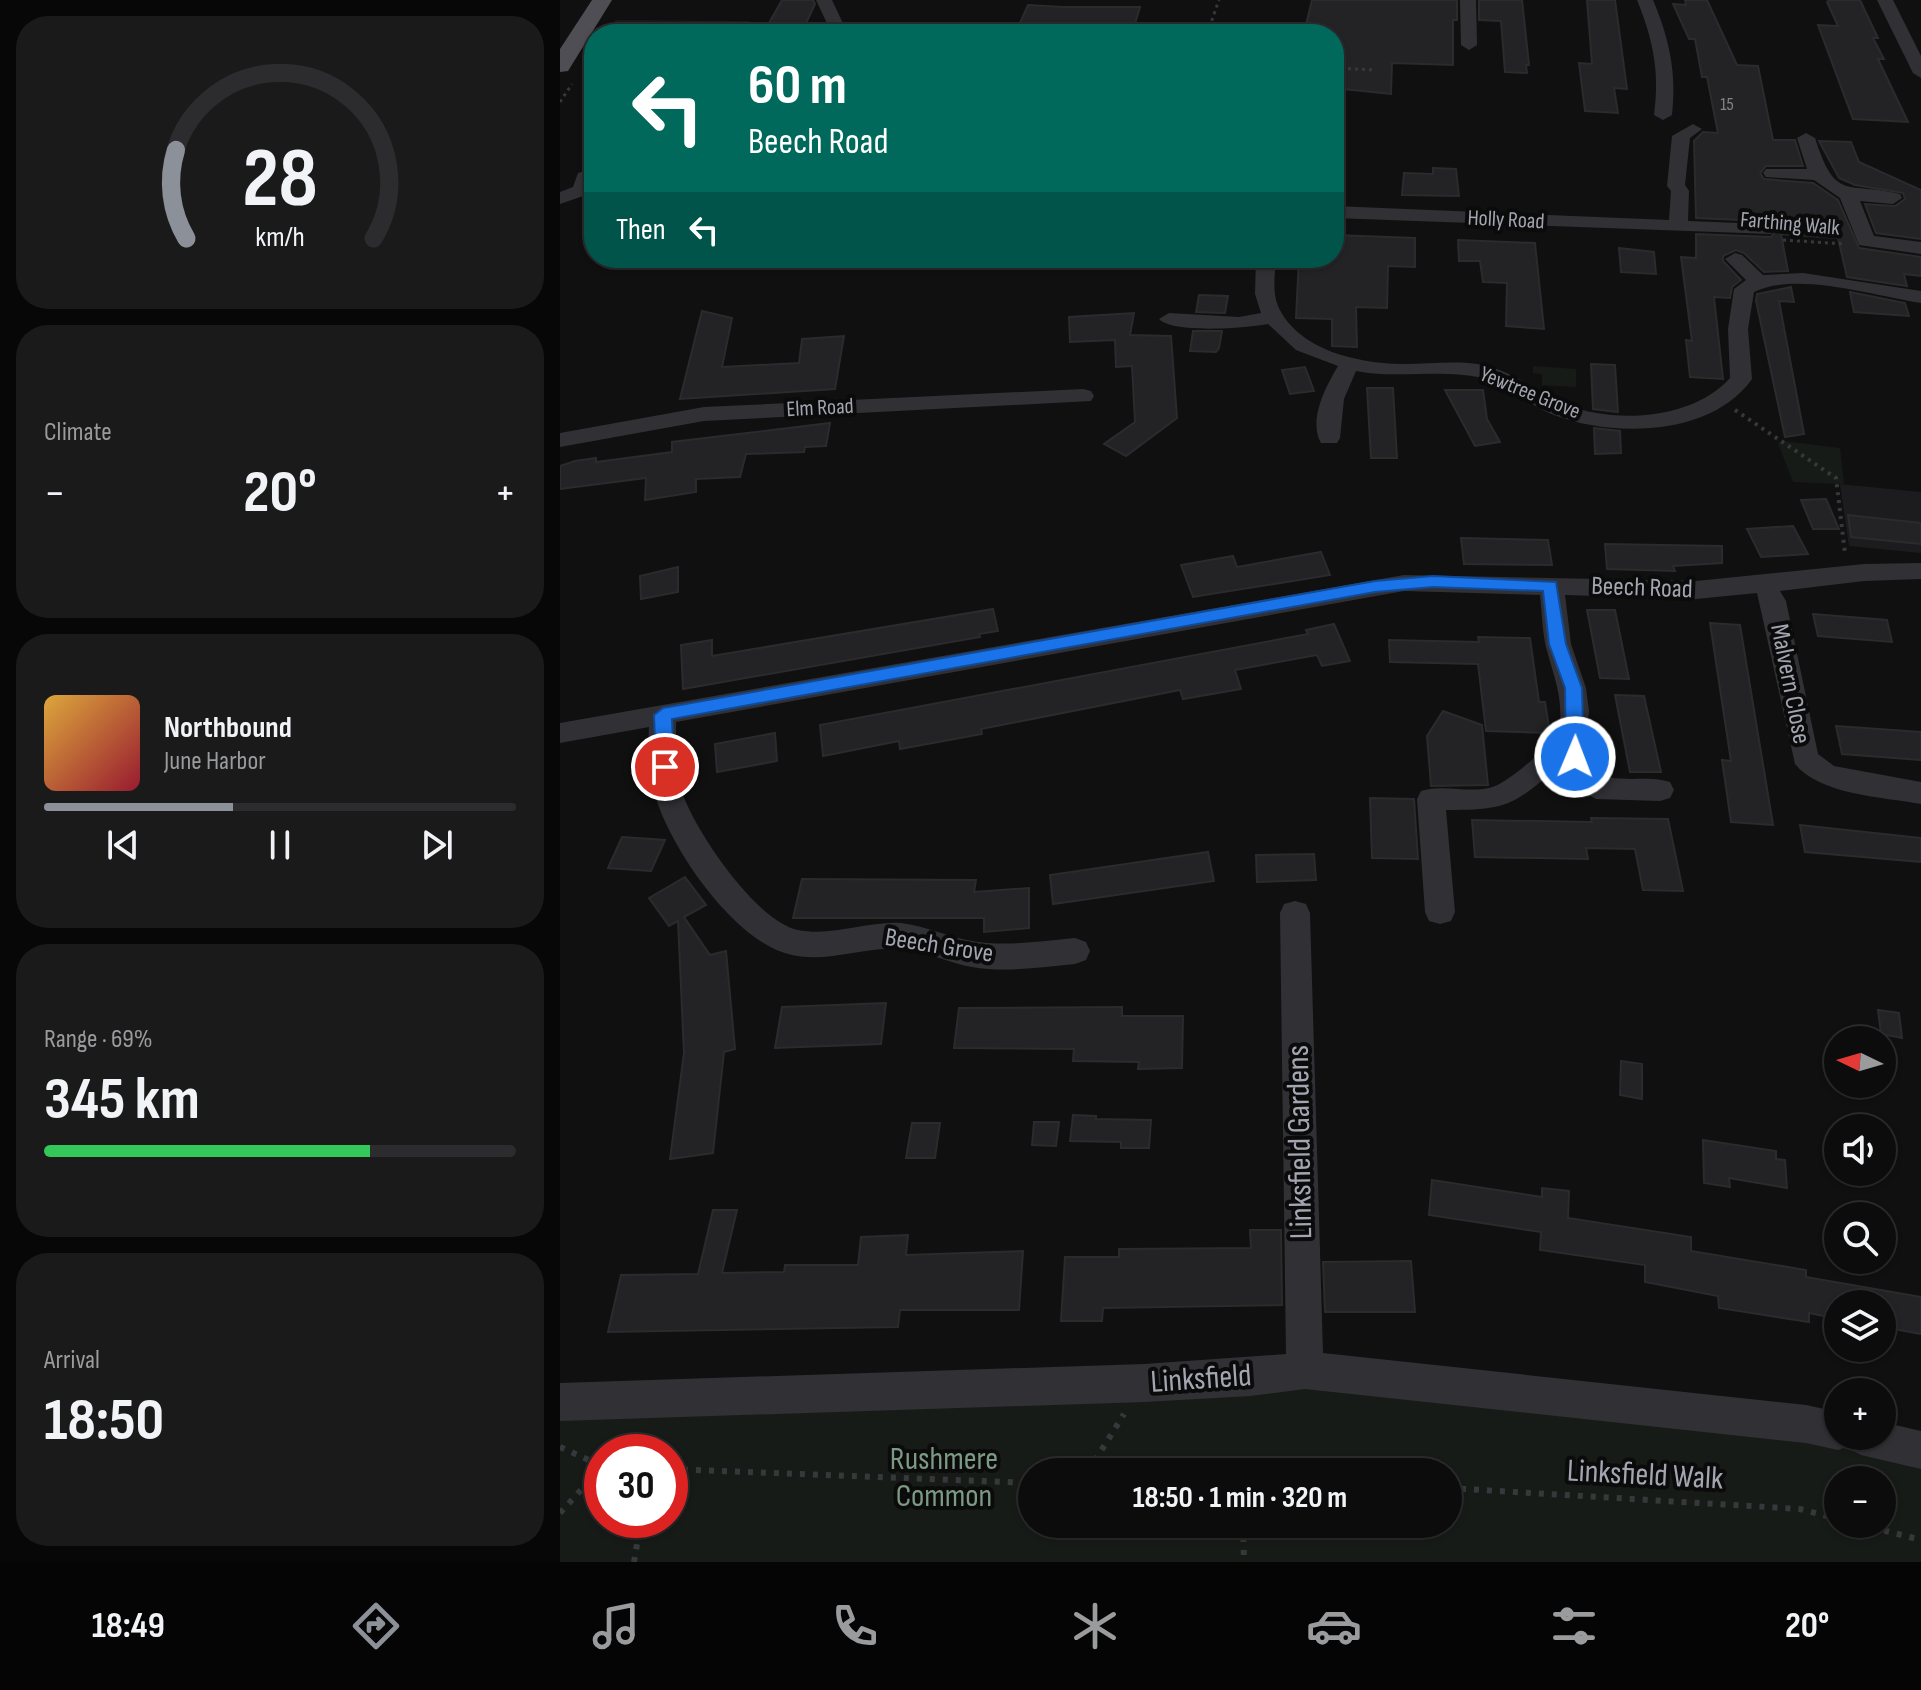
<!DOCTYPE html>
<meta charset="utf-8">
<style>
body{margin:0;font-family:"Sofia Sans Condensed",sans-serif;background:#1a1a1b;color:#f1f3f6;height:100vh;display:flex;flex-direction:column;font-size:30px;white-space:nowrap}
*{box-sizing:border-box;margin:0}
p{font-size:26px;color:#9a9b9d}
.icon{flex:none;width:44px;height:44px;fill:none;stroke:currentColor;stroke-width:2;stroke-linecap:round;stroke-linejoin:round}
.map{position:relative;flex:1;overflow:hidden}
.details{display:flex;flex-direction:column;gap:16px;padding:16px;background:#070707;width:560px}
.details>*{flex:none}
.guide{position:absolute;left:24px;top:24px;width:760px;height:244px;border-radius:32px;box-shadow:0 2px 6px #0004,0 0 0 2px #2c2c2e;background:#00695c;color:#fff;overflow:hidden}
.needle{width:52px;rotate:275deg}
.fabs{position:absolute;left:1264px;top:1026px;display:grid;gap:16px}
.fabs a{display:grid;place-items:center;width:72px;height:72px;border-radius:50%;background:#0c0c0d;box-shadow:0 2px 6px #0004,0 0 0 2px #2c2c2e;font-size:40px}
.speed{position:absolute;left:24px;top:1434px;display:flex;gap:16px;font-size:40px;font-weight:700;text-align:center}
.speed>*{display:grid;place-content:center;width:104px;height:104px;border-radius:50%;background:#0c0c0d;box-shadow:0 2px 6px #0004,0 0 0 2px #2c2c2e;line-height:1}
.speed .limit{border:12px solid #d22;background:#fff;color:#111}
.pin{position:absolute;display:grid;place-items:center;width:68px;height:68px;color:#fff;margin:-34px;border:4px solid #fff;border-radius:50%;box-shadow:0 2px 8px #0007}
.me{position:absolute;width:88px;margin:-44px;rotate:1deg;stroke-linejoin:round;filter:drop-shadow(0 0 6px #0008)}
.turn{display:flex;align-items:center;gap:28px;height:168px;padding:0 32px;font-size:36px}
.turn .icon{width:104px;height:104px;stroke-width:2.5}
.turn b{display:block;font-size:56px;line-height:68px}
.then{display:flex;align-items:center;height:76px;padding:0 32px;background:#0003;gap:16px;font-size:30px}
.big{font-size:60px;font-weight:700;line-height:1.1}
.details .widget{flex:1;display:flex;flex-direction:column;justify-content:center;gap:12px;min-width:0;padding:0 28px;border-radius:32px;background:#1a1a1b}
.details .dial{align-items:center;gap:0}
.dial svg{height:208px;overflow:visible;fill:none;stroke:#2c2c2e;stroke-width:7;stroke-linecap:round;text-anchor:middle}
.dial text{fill:#f1f3f6;stroke:none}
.song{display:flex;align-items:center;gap:24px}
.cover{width:96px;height:96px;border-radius:12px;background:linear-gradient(135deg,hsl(40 70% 55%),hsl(350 70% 35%))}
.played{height:8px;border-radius:4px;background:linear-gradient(90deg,#8c9099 40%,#2c2c2e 40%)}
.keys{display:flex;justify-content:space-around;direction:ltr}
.heat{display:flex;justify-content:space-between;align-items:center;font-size:44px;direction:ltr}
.charge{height:12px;border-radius:6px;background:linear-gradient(90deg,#34c759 69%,#2c2c2e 0)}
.trip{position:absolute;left:458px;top:1458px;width:444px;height:80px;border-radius:40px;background:#0c0c0d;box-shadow:0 2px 6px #0004,0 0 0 2px #2c2c2e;font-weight:700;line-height:80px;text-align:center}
.tab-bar{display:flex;height:128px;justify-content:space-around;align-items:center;background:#050505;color:#9a9b9d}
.tab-bar .icon{width:56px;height:56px}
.tab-bar .current{color:#8c9099}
.tab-bar b{font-size:36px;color:#f1f3f6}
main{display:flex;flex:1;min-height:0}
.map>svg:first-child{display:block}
</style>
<main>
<section class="details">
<div class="widget dial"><svg viewBox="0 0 100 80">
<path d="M14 69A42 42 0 1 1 86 69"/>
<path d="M14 69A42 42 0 0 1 10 35" stroke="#8c9099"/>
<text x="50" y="56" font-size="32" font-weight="700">28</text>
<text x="50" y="72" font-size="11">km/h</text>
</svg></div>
<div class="widget"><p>Climate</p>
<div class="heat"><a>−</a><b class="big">20°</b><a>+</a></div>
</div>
<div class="widget">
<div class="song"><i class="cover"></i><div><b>Northbound</b><p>June Harbor</p></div></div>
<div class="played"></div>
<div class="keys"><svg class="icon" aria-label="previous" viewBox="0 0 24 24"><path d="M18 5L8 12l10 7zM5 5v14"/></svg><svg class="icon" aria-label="pause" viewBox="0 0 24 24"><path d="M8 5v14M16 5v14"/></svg><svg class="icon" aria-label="next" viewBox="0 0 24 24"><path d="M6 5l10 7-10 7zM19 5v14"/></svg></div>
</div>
<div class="widget"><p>Range · 69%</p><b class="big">345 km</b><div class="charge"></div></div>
<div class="widget"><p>Arrival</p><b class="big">18:50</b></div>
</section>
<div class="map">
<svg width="1361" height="1562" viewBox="0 0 1361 1562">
<rect width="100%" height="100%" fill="#101011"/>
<!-- built -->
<g fill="#1c1c1e">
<path d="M56 20 189 21 188 25 195 26 191 34H42Z"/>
<path d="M1280 484 1361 492V553L1289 546Z"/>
</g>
<!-- green -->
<g fill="#171b18" fill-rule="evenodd">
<path d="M973 366 1016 369V387L982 385V374L973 373Z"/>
<path d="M1223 441 1280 448 1284 484 1233 482 1218 443Z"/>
<path d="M745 1370 1278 1436 1361 1450V1562H0V1413ZM42 1452H110V1520H42ZM472 1472H888V1524H472ZM1278 1480H1322V1524H1278Z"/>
</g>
<!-- building -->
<g fill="#232325" stroke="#2b2a2d" stroke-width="2">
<path d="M222 0H253L255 4 242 32H204Z"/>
<path d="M752 0H897V20H893V65L832 63 831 94 774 88V34L744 33Z"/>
<path d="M919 0H962L969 65H966L967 73 945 72 941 21 919 20Z"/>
<path d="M1027 0H1055L1067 89 1054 88 1058 113 1025 111 1019 63 1032 64Z"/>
<path d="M1125 0H1147L1177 65 1198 66 1213 140H1235L1243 166H1206L1200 173 1204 179 1253 183 1278 200 1299 248 1361 257V276L1344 274 1347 286 1287 277 1278 238 1221 234 1228 271 1204 272 1184 253 1176 250 1163 256V261L1181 280 1172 287 1170 298 1154 297 1163 379 1130 377 1126 340 1132 341 1121 257 1136 258V234L1211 237 1217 229 1204 221 1136 218 1134 141 1143 132 1158 133 1147 77H1142L1135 39H1129L1113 4 1126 5Z"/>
<path d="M1270 0H1300L1318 38H1313L1324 59H1318L1348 122 1293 119 1258 25 1278 26 1267 2Z"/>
<path d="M468 5 503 7H580L572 34H455Z"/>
<path d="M1259 141 1291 142 1299 162 1361 190V239L1316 233 1305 204 1335 206 1345 199 1343 193 1295 185 1279 178Z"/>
<path d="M873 168 896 169 899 196 842 195 844 173 873 174Z"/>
<path d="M774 235 855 238V267L828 266 827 308 796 307 797 347 772 346V319L736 318 739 258H774Z"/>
<path d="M898 240 975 243 984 329 946 326 947 283 923 282 920 261H899Z"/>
<path d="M1059 248 1094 252 1096 274 1061 272Z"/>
<path d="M1231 287 1234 302 1219 301 1244 434 1225 437 1196 301 1197 294Z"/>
<path d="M1290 292 1345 303 1349 316 1294 312Z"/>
<path d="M639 295 668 296 665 313 636 312Z"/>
<path d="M142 311 172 318 162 367 239 363 242 339 284 336 275 389 120 399Z"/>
<path d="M574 313 570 335 611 336 617 418 566 456 544 444 575 422 572 366 556 367 555 340 510 342 509 317Z"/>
<path d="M633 331H662L659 348 656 352 630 351Z"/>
<path d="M1031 364 1055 365 1058 412 1033 409Z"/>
<path d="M745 367 754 391 730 394 722 370Z"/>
<path d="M807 388H833L837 458H811Z"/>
<path d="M885 390H923L927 419 940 442 915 446Z"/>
<path d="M270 423 266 446 245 447 244 452 186 454 180 477 136 479V492L85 500 86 478 0 489V466L15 461 36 458V462L112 452V442Z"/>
<path d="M1034 428 1060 431 1061 453 1035 454Z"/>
<path d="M1266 499 1279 529H1253L1241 500Z"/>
<path d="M1288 515 1361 523V544L1291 537Z"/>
<path d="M1233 526 1248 554 1201 557 1187 529Z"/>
<path d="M901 538 988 540 992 565 904 564Z"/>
<path d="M1045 544 1162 546V563L1113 566 1115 571 1047 569Z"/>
<path d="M761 552 770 575 633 597 621 565 673 556 677 567Z"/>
<path d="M118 567V592L81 599 80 576Z"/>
<path d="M433 609 438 631 419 634 420 637 123 689 121 645 152 640V656Z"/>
<path d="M1027 610H1055L1069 679 1040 678Z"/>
<path d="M1253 614 1327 620 1332 642 1258 636Z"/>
<path d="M1150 623 1180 625 1213 825 1171 822 1162 760 1171 761Z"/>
<path d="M774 624 790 661 762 666 757 655 675 670 681 689 623 699 620 690 421 729 422 734 340 749 339 741 263 756 260 725 748 634 746 630Z"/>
<path d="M918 637 970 638 979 702H985L990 733 926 731 918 664 830 662 829 640 919 642Z"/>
<path d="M1055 695 1084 696 1101 772H1070Z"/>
<path d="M883 711 922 725 928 785 871 786 867 736Z"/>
<path d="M1276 726 1361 732V760L1282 754Z"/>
<path d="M215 733 217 761 157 772 155 744Z"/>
<path d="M810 798 854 799 858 859 812 858Z"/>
<path d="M1031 818 1108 819 1123 891 1083 890 1075 849 1026 848 1028 859 915 857 912 820 1032 822Z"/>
<path d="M1240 825 1361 838V862L1245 852Z"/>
<path d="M62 837 105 840 91 871 48 868Z"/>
<path d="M648 852 654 881 493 904 490 875Z"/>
<path d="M754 854 756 880 697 882 696 855Z"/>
<path d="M125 877 146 905 124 917 150 955 166 951 175 1049 164 1052 153 1153 110 1159 124 1053 118 921 109 926 89 898Z"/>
<path d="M242 879 416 880 414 892 469 888V928L424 932V918H233Z"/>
<path d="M326 1003 321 1044 215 1048 222 1007Z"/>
<path d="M562 1007V1016H623L622 1068 578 1069 579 1062 513 1061 514 1049 394 1048 399 1008Z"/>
<path d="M1318 1010 1339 1013 1342 1038 1321 1034Z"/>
<path d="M1061 1061 1082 1064V1099L1060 1095Z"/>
<path d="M513 1115 536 1116V1119L591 1120 589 1148H561V1142L510 1141Z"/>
<path d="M474 1122H499L496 1146 472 1145Z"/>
<path d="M352 1123H380L375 1158H346Z"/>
<path d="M1143 1140 1216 1151V1159L1225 1160 1227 1188 1169 1178 1170 1187 1144 1183Z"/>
<path d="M872 1180 982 1197V1188L1009 1191 1008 1218 1131 1237V1251L1246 1270V1277L1361 1297V1334L1322 1327V1304H1278V1319L1249 1313V1322L1159 1308 1158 1296 1085 1282V1265L980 1250 981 1232 869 1215Z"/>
<path d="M153 1210H177L162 1273 224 1272 225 1265H298L301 1237 348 1235 346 1255 463 1251 459 1310H340L338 1327 48 1332 61 1275 138 1274Z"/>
<path d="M690 1230H721L722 1305 543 1308 542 1321H501L505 1257H559V1249L691 1248Z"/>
<path d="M851 1261 855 1312H765L763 1262Z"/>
</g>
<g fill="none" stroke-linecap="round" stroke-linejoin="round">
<!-- path-far2 -->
<g stroke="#37383c" stroke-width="3" stroke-dasharray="3 4" stroke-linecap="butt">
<path d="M647 34 659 0"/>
<path d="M774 68 815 70"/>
<path d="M0 102 12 84"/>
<path d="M1223 240 1285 244"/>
</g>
<!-- path-far1 -->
<path stroke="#37383c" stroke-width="4" stroke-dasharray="3 5" stroke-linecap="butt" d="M1175 410 1276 478 1285 553"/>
<!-- path -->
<g stroke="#37383c" stroke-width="6" stroke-dasharray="5 8" stroke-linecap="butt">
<path d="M0 1447 42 1466"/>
<path d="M110 1469 472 1483"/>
<path d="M528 1472 564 1414"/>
<path d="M888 1488 1240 1509 1278 1519"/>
<path d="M0 1513 42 1467"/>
<path d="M683 1524 684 1562"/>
<path d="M1299 1524 1361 1540"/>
<path d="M74 1562 81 1520"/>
</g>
<!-- minor -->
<g fill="#313135" fill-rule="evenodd">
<path d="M256 0H272L288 34H272Z"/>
<path d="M900 0H916L917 45 909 50 901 45Z"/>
<path d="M1077 0H1093C1109 38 1117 73 1112 115L1103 120 1094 115C1100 73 1093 39 1077 0Z"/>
<path d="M1317 0H1333L1361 56V78L1353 73Z"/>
<path d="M1133 124 1142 129 1130 138 1125 185 1129 191 1128 221 1204 224 1214 230 1211 234 774 218V206L1109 220 1111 191 1107 186 1112 136Z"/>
<path d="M1246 133 1255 138C1276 203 1286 181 1340 194L1342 198 1333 204 1300 201 1314 236 1361 242V254L1299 245 1280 198 1254 180 1206 177 1203 173 1206 169H1247L1237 138Z"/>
<path d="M25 171 34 177 29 194 0 204V192L13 187 18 173Z"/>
<path d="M1175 253 1182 255 1203 275 1243 273 1361 291V303C1314 296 1237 271 1194 292L1188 329 1192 379C1152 436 1054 438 994 415 968 405 946 383 918 377 879 369 837 379 796 371L784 399 780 438 777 443H761C748 420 766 386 778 366L736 350 708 324C687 328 613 334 599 319L609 313 679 317 701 313 695 294 696 258H716C715 274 712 291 718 306 738 351 801 364 844 364 871 364 897 360 923 365 954 372 977 392 1005 404 1055 425 1134 419 1170 378L1168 329 1174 289 1186 280 1165 259Z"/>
<path d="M523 389 531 391 534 396 531 401 144 421 0 447V433L144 407Z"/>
<path d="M1361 563V579L1304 581 1220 591 1226 601 1258 754 1274 766 1361 782V804C1323 797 1260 795 1235 764L1197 593 1136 599 1005 595 1011 644 1026 688 1029 711 1026 740 1030 769C1053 786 1084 774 1110 782L1114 790 1110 798 1100 801 1036 799 1007 782 1002 764C953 805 950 810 886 810L895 912 891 921 880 924 869 921 865 912 857 799 861 791C883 784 907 793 929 788 950 783 982 750 999 736 1004 698 995 681 986 647 982 630 982 612 980 595L844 591 116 722C116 744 116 767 121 789 132 827 197 923 238 930 272 937 307 921 341 923 366 926 388 937 412 941 446 947 481 941 515 938L526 942 530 951 526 960 515 964C481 967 446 973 412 967 388 963 366 951 341 949 305 946 268 963 232 955 174 943 106 843 93 788 88 768 88 747 89 727L0 743V723L844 575 1136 581 1304 564Z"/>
<path d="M735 901 746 904 750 913 763 1353 1246 1405 1278 1412V1436H1322V1422L1361 1431V1469L1301 1455 1286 1447 1278 1450 1246 1443 745 1389 690 1396 584 1402 0 1421V1383L584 1364 726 1354 720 913 724 904Z"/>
</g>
<!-- major -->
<path fill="#4e4e54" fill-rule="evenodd" d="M32 0H52L8 71 0 72V49Z"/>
</g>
<!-- route -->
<path fill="#1a73e8" stroke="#114b97" stroke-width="2" d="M873 576 996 582 1006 644 1022 688 1024 757 1021 762 1015 764 1006 757 1005 688 989 644 983 591 873 587 815 592 112 719 114 767 105 774 96 767 94 715 103 708 815 581Z"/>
<g text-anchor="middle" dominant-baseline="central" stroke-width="8" stroke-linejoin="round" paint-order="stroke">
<!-- far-number labels -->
<g font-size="18" fill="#82848c">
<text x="1167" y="104">15</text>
</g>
<!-- far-street labels -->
<g font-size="22" fill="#a3a5b0" stroke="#0b0b0c">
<text transform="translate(946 220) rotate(3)">Holly Road</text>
<text transform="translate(1230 224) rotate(5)">Farthing Walk</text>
<text transform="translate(970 393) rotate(22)">Yewtree Grove</text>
<text transform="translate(260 408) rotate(-3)">Elm Road</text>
</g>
<!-- street labels -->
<g font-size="26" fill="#a3a5b0" stroke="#0b0b0c">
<text transform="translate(1082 588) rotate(2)">Beech Road</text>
<text transform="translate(1230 684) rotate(79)">Malvern Close</text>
<text transform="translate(379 946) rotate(9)">Beech Grove</text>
</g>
<!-- near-street labels -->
<g font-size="32" fill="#a3a5b0" stroke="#0b0b0c">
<text transform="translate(740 1142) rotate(-91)">Linksfield Gardens</text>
<text transform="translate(641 1379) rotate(-4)">Linksfield</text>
<text transform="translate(1085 1475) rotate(3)">Linksfield Walk</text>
</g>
<!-- near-park labels -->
<g font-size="32" fill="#7c9983" stroke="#0b0b0c">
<text x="384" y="1459">Rushmere<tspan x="384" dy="37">Common</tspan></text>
</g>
</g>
</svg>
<div class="fabs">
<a><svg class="needle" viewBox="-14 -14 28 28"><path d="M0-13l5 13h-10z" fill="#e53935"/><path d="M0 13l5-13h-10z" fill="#9a9b9d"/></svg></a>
<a><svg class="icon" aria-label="sound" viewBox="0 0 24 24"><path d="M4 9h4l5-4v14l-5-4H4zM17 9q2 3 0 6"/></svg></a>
<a><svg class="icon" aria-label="search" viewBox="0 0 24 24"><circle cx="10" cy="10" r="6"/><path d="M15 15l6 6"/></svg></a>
<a><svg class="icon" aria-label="layers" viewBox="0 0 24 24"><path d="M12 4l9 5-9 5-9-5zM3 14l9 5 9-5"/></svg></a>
<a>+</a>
<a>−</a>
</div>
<div class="speed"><div class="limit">30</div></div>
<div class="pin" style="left:105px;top:767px;background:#d93025"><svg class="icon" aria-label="arrive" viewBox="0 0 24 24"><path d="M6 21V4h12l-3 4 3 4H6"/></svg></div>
<svg class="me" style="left:1015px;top:757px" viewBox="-20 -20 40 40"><circle r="17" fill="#1a73e8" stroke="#fff" stroke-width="3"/><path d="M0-11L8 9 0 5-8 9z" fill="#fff"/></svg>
<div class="trip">18:50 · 1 min · 320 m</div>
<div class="guide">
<div class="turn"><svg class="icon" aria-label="left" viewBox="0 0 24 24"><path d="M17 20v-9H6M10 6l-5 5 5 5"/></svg><div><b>60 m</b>Beech Road</div></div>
<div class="then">Then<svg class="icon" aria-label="left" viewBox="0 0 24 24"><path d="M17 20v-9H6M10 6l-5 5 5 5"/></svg></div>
</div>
</div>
</main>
<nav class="tab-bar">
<b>18:49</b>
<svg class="icon current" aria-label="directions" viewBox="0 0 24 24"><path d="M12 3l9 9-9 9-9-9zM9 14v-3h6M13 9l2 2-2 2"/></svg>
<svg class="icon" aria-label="music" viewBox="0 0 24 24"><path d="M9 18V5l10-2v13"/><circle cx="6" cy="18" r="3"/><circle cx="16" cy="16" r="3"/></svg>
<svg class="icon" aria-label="phone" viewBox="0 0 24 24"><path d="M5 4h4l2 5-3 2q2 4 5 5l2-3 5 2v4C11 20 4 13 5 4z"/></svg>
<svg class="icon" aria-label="climate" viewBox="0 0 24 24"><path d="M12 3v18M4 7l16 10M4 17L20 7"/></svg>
<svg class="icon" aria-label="car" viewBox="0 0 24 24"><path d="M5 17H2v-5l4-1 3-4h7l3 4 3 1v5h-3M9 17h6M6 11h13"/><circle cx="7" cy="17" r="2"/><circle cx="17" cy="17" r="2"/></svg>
<svg class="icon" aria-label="filters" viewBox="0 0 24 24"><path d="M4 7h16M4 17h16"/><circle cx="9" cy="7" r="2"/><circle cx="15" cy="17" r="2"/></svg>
<b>20°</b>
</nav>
